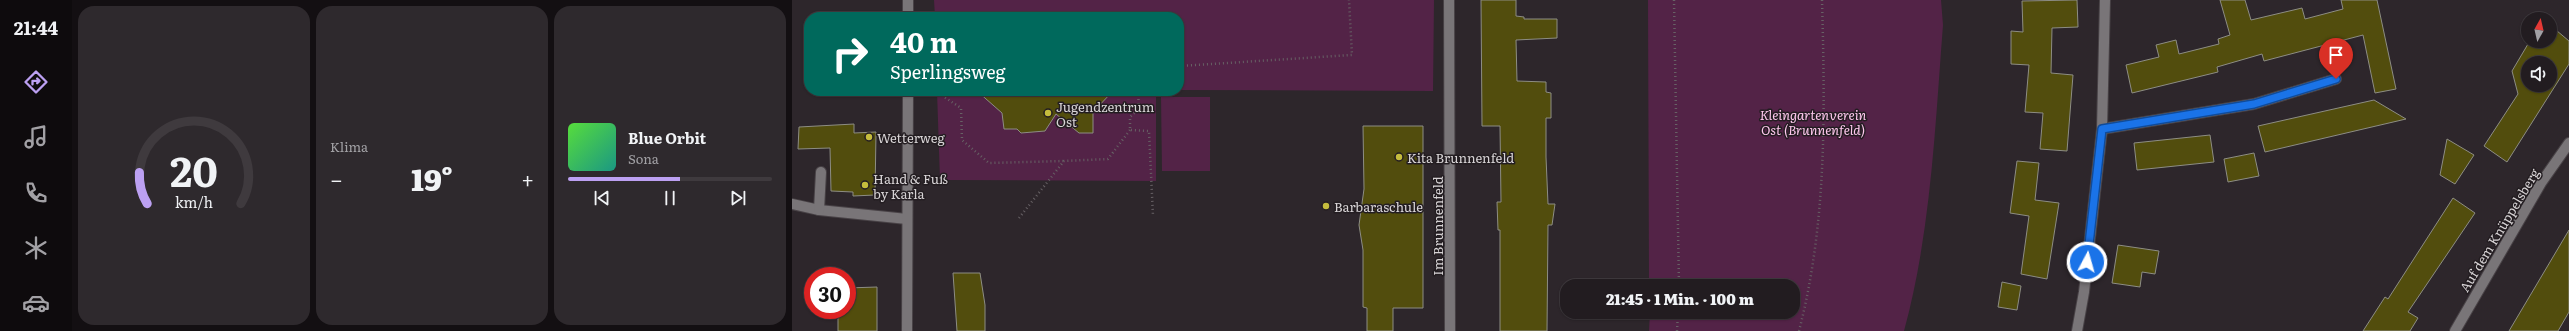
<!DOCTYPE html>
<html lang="de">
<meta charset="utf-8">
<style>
body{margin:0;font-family:Literata,serif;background:#2e292d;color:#f1f3f6;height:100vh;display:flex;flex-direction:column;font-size:15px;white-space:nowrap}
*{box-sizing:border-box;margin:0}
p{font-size:13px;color:#a2a1a5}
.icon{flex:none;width:22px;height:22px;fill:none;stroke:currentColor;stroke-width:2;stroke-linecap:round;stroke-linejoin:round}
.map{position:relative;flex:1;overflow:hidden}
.panel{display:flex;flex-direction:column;gap:6px;padding:6px;background:#130f12;width:720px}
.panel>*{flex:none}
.top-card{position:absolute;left:12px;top:12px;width:380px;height:84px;border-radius:16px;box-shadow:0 1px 3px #0004,0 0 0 1px #3f3a3e;background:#00695c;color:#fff;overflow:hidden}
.needle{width:26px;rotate:8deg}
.tools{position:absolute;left:1729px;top:12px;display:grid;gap:8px}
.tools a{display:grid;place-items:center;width:36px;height:36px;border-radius:50%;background:#221c20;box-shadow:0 1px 3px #0004,0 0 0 1px #3f3a3e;font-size:20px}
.speed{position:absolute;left:12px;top:267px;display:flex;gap:8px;font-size:20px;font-weight:700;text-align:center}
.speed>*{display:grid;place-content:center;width:52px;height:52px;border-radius:50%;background:#221c20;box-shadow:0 1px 3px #0004,0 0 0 1px #3f3a3e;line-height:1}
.speed .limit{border:6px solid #d22;background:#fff;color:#111}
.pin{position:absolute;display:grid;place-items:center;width:34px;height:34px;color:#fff;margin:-41px -17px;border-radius:50% 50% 50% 0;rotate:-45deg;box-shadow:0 0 4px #0007}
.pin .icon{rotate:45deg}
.me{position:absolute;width:44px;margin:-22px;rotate:6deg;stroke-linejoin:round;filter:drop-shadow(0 0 3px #0008)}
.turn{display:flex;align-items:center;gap:14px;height:84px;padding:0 20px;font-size:18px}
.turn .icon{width:52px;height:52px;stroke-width:2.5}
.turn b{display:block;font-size:28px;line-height:34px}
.big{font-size:30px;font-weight:800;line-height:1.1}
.panel .tile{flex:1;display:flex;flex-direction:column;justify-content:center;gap:6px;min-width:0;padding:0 14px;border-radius:16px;background:#2e292d}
.panel .dial{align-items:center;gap:0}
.dial svg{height:104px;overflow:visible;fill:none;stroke:#3f3a3e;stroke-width:7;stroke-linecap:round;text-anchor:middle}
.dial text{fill:#f1f3f6;stroke:none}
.song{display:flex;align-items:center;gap:12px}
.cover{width:48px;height:48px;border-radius:6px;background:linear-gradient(135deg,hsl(110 70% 55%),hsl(170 70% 35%))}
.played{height:4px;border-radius:2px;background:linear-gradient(90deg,#bca0f2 55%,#3f3a3e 55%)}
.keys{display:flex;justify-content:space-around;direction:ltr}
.heat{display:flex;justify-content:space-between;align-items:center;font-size:22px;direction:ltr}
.panel .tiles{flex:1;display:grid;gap:6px;grid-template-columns:repeat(3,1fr)}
.trip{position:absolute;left:768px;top:279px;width:240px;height:40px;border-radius:16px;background:#221c20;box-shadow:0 1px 3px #0004,0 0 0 1px #3f3a3e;font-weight:800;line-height:40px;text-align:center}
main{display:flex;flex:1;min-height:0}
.tab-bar{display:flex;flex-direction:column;width:72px;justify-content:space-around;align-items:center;background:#0e0b0d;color:#a2a1a5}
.tab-bar .icon{width:28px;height:28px}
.tab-bar .selected{color:#bca0f2}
.tab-bar b{font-size:18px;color:#f1f3f6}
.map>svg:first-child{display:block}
</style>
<main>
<nav class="tab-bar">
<b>21:44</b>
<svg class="icon selected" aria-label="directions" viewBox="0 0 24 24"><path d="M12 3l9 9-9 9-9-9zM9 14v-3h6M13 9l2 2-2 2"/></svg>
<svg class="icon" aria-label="music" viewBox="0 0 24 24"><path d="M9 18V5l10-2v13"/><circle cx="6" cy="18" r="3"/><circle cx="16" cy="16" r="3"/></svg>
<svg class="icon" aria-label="phone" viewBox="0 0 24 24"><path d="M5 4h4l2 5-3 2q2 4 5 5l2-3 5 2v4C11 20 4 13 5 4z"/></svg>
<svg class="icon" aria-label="climate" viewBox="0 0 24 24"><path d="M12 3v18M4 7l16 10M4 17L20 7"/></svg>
<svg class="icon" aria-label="car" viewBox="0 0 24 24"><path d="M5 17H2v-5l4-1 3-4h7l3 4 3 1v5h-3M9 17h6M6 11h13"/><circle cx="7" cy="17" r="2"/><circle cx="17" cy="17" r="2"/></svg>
</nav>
<section class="panel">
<div class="tiles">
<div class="tile dial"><svg viewBox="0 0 100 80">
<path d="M14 69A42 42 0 1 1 86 69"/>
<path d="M14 69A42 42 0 0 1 8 45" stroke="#bca0f2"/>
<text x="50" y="56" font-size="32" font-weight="700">20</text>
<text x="50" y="72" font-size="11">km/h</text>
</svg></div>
<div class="tile"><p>Klima</p>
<div class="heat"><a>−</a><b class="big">19°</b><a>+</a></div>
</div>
<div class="tile">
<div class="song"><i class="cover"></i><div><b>Blue Orbit</b><p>Sona</p></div></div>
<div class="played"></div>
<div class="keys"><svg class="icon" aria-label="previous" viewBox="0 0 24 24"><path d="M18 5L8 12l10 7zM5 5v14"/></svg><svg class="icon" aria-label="pause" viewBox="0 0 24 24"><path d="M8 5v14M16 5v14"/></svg><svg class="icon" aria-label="next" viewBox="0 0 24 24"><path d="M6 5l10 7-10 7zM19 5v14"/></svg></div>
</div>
</div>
</section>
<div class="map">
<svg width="1777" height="331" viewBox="0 0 1777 331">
<rect width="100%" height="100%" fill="#2d262b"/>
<!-- green -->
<g fill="#532347">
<path d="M142 0H642L641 91 387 90V17H143Z"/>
<path d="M856 0H1149L1151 25C1143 127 1139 232 1112 331H857L858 312H1001V286H857Z"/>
<path d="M145 91H364V181L148 180Z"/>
<path d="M369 97H418V171H370Z"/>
</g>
<!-- building -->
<g fill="#524d0d" stroke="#8d8d84" fill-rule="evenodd">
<path d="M689 0H724V16L732 17V19H765V38L724 40 725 81 754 82V92L759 93V118H754V157L756 204H763L760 225H756L755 331H708V230H706L705 202H709L708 126H690Z"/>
<path d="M1285 0 1286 27 1260 28 1259 73 1281 75 1275 151 1248 149 1251 113 1233 112 1237 65 1219 64V31L1231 32 1230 1Z"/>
<path d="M1428 0H1453L1459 20 1510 8 1513 19 1551 9 1549 0H1585L1604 89 1583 93 1571 35 1472 61 1470 54 1425 67 1426 72 1340 93 1334 65 1367 57 1364 45 1384 40 1387 54 1427 44 1426 39 1438 35Z"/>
<path d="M1758 25 1777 41V64L1715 162 1692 146 1726 94 1720 71 1736 44 1733 42V34L1736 31V41H1758ZM1736 63H1758V85H1736Z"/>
<path d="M185 91H321L301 112V133H287L264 114 253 131 229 133 225 129H212L210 113Z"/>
<path d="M1582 100 1614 119 1473 152 1466 126Z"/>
<path d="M62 124V133L84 132 83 195 61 196V192L39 191 38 148 6 149 7 127Z"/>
<path d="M571 126H631V308H601V331H575V308L571 307V250L567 225 572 189Z"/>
<path d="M1418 135 1422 162 1345 170 1342 143Z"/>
<path d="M1655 139 1682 155 1663 184 1648 175Z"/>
<path d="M1462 153 1467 176 1436 182 1432 159Z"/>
<path d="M1225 161 1247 163 1243 200 1267 203 1255 279 1229 274 1237 216 1218 213Z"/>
<path d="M1661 198 1683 213 1616 312 1626 318 1618 331H1571L1593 297 1596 299Z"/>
<path d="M1777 230V312L1766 331H1717Z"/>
<path d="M1326 245 1367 251 1363 274 1350 272 1348 287 1320 283Z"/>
<path d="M161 273H188L193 305V331H165Z"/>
<path d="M1210 282 1229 286 1225 310 1206 307Z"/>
<path d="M85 287V331H46V310H55V288Z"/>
</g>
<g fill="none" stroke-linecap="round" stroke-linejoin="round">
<!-- minor casing -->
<g stroke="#484246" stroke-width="12">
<g id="minor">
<path d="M116 0V17"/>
<path d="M657 0 658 331"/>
<path d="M1310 129 1462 104 1544 79"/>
<path d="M0 204 27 210 115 219"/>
<path d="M27 210 29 172"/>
<path d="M115 331 116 91"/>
<path d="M1285 331 1292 292 1310 129 1313 0"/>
<path d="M1663 331 1749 183 1777 143"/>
</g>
</g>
<!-- path -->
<g stroke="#676165" stroke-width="2.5" stroke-dasharray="1 3" stroke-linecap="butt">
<path d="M882 0 887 286"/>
<path d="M387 66 560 55 557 0"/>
<path d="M143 91 169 108 170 140 197 163 272 161"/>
<path d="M346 91 347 109 338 117V130L357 131 361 216"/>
<path d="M227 218 272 161 316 159 338 130"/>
<path d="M885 331 886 312"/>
<path d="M1007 331C1035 223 1033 111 1030 0"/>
</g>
<!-- minor -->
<use href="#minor" stroke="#797578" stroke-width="10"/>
</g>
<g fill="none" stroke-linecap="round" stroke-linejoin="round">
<!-- route casing -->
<g stroke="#114b97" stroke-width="10">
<path id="route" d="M1295 262 1310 129 1462 104 1544 79"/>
</g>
<!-- route -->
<use href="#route" stroke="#1a73e8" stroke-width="7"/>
</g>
<!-- markers -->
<g fill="#c5bc3d" stroke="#231d21" stroke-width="1.5">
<circle cx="256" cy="113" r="4"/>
<circle cx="77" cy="137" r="4"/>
<circle cx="607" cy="157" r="4"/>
<circle cx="73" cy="185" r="4"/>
<circle cx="534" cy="206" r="4"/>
</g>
<g text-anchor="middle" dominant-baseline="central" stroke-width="3" stroke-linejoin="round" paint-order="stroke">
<!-- poi labels -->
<g font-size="13" fill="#d7d3d5" stroke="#231d21" text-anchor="start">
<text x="264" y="106">Jugendzentrum<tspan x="264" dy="15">Ost</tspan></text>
<text x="85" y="137">Wetterweg</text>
<text x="615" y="157">Kita Brunnenfeld</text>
<text x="81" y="178">Hand &amp; Fuß<tspan x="81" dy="15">by Karla</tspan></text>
<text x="542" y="206">Barbaraschule</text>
</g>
<!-- park labels -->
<g font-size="13" font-style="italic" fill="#ffc8ee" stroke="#231d21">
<text x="1021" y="114">Kleingartenverein<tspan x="1021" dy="15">Ost (Brunnenfeld)</tspan></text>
</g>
<!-- street labels -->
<g font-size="13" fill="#d7d3d5" stroke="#231d21">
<text transform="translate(645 226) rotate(-90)">Im Brunnenfeld</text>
<text transform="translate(1707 230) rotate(-59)">Auf dem Knüppelsberg</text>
</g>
</g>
</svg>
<div class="tools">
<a><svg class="needle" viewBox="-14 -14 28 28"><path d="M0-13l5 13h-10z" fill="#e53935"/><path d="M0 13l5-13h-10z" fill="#a2a1a5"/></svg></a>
<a><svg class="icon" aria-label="sound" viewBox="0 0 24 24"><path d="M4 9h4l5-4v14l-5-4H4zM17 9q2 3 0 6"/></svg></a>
</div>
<div class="speed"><div class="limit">30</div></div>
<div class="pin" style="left:1544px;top:79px;background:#d93025"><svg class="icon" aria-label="arrive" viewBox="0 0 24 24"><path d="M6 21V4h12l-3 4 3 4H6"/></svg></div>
<svg class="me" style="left:1295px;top:262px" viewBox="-20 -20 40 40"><circle r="17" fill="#1a73e8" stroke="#fff" stroke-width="3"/><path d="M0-11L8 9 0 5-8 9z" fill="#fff"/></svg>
<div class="trip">21:45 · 1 Min. · 100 m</div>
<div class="top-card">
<div class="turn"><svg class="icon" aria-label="right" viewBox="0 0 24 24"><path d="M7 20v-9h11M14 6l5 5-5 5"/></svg><div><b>40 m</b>Sperlingsweg</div></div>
</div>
</div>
</main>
